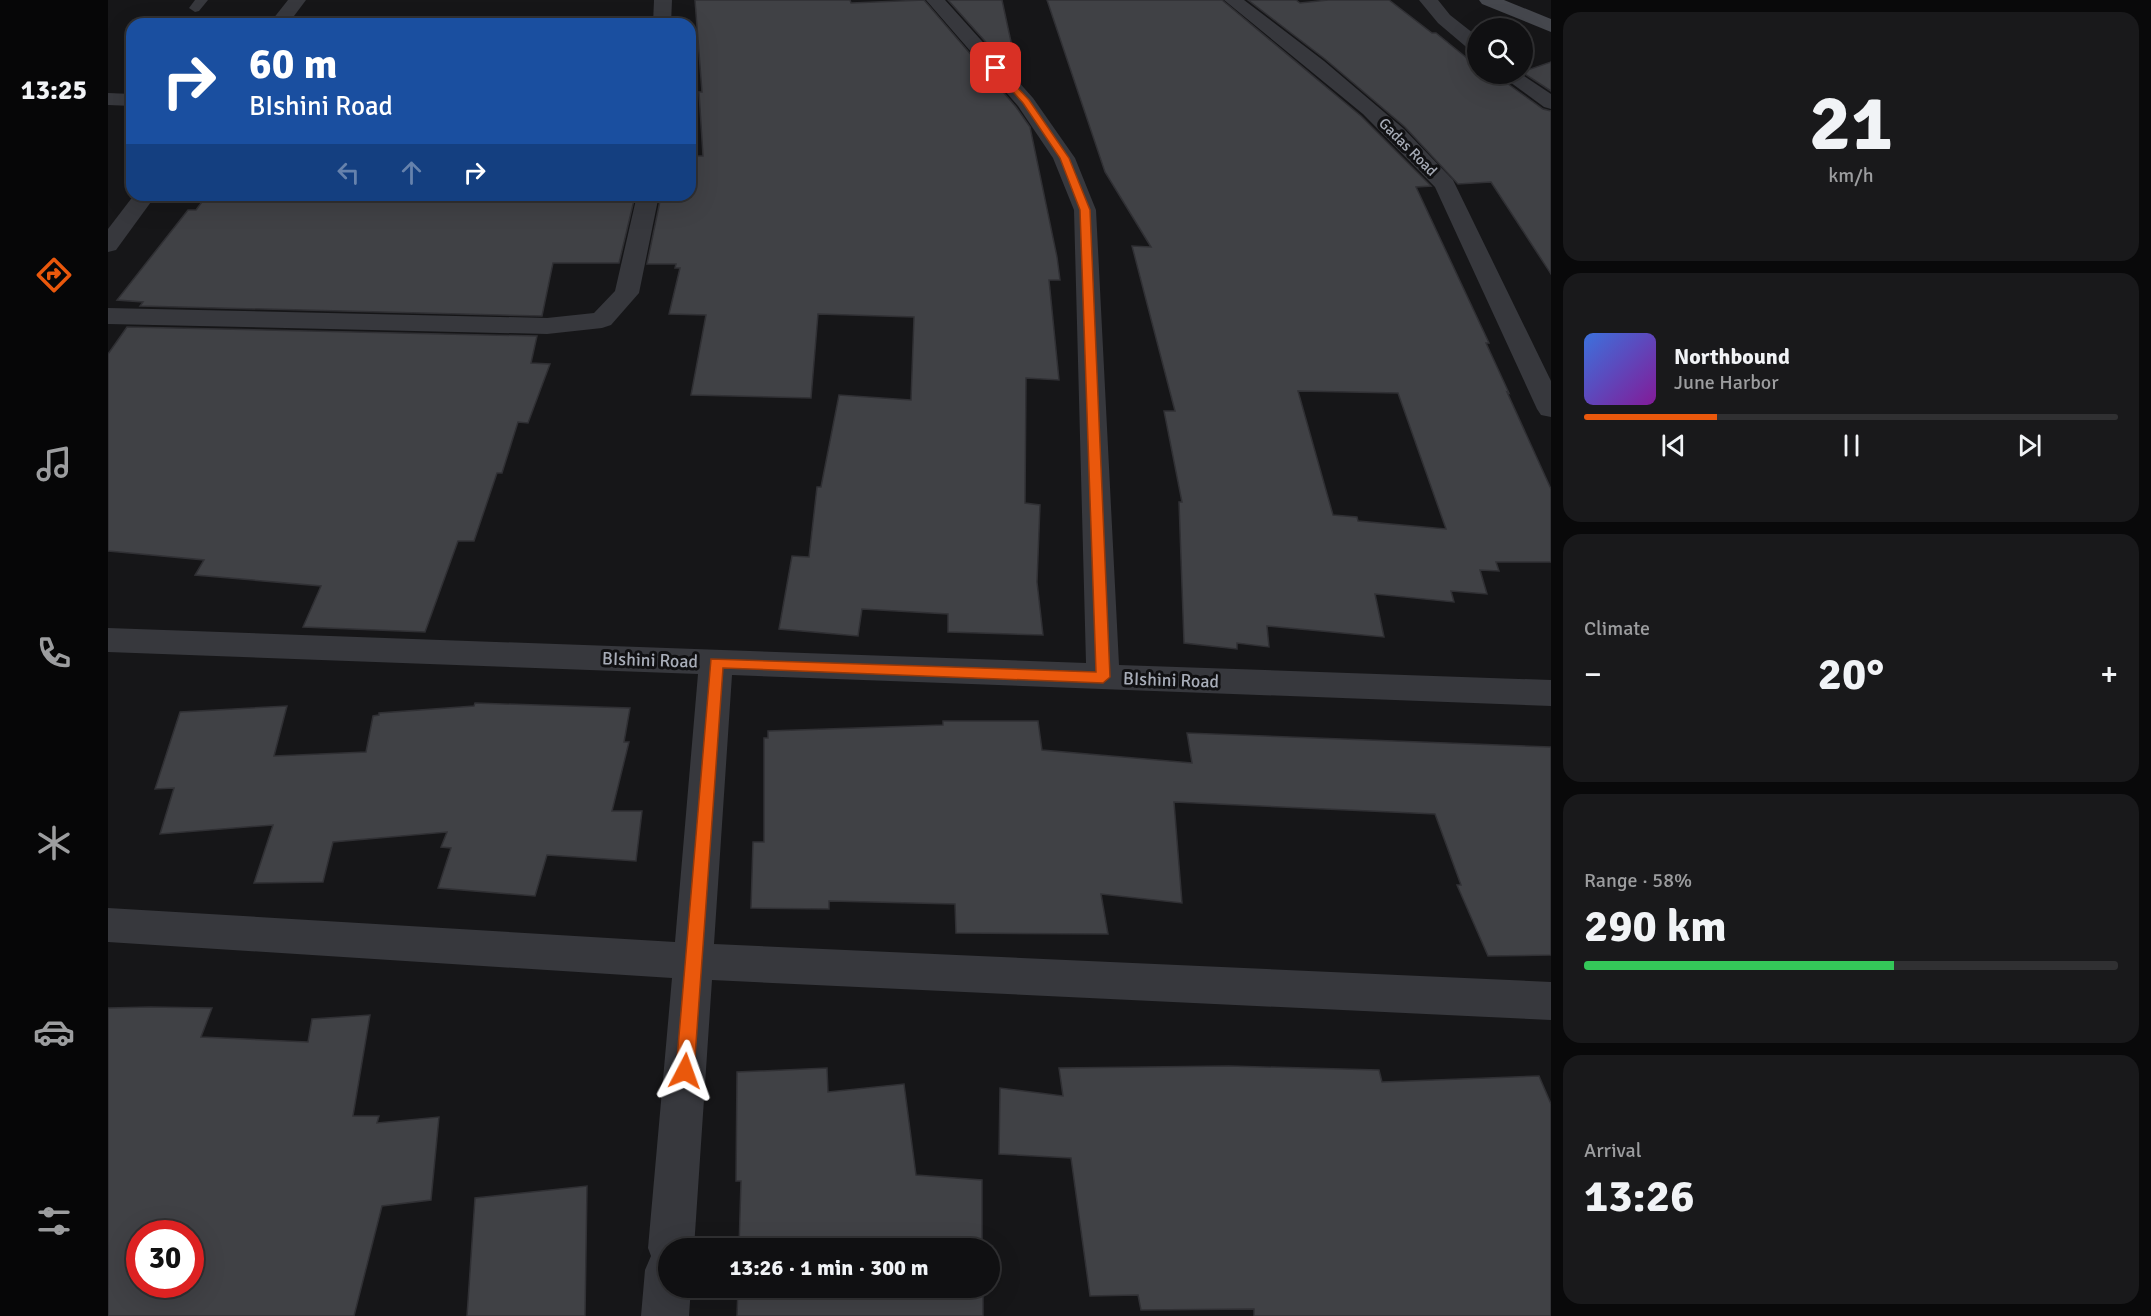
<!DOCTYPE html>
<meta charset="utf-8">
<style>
body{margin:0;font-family:Signika,sans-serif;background:#19191b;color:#f1f3f6;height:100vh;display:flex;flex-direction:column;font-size:22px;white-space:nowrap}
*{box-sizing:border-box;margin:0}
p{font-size:20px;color:#9c9d9f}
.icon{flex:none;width:33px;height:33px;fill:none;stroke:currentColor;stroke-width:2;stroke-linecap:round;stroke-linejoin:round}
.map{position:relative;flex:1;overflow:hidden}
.side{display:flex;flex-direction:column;gap:12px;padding:12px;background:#09090a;width:600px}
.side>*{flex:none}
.banner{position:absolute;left:18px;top:18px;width:570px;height:183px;border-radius:18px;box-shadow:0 6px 24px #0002,0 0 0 2px #303032;background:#1a4fa0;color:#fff;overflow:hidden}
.buttons{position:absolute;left:1359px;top:18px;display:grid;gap:12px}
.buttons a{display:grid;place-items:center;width:66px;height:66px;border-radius:50%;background:#101012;box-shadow:0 6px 24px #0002,0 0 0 2px #303032;font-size:30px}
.speed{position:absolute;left:18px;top:1220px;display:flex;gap:12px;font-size:30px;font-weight:700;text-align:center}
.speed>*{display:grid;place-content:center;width:78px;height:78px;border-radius:50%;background:#101012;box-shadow:0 6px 24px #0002,0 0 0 2px #303032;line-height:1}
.speed .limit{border:9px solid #d22;background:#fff;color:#111}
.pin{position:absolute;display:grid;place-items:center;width:51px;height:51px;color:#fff;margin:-26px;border-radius:12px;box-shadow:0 3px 9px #0006}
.me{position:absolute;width:66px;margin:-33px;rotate:4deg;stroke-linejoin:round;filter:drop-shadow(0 0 4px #0008)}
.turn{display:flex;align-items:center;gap:21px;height:126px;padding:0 24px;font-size:27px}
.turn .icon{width:78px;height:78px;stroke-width:2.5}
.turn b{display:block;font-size:42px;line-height:51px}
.lanes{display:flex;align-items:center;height:57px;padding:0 24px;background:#0003;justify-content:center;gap:30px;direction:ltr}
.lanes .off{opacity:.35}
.big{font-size:45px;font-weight:700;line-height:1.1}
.side .tile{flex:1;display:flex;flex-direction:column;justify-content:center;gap:9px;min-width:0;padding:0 21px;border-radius:18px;background:#19191b}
.side .dial{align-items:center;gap:0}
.dial b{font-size:78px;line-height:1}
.song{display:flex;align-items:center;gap:18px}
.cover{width:72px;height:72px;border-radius:9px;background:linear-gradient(135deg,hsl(220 70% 55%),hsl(290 70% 35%))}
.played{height:6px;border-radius:3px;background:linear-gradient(90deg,#ea580c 25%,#303032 25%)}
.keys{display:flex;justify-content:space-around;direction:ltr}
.heat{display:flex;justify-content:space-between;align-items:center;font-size:33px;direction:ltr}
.charge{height:9px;border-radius:4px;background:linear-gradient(90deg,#34c759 58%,#303032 0)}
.trip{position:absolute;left:550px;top:1238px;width:342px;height:60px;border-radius:30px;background:#101012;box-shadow:0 6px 24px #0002,0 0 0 2px #303032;font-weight:700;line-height:60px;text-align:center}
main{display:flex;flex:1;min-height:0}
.tab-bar{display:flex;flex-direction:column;width:108px;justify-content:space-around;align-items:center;background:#060607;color:#9c9d9f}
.tab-bar .icon{width:42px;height:42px}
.tab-bar .on{color:#ea580c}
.tab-bar b{font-size:27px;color:#f1f3f6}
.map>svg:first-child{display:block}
</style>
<main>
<nav class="tab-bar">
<b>13:25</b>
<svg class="icon on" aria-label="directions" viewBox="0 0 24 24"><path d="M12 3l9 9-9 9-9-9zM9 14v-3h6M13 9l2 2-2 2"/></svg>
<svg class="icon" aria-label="music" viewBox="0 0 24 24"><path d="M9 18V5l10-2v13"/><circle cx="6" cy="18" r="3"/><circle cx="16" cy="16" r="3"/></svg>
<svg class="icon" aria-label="phone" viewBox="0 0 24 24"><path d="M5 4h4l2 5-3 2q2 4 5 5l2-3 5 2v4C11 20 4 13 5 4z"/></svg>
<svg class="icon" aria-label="climate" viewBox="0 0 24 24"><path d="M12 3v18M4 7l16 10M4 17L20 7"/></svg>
<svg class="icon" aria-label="car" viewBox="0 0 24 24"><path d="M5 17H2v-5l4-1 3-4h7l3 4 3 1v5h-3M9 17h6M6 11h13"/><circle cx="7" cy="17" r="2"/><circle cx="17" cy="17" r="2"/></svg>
<svg class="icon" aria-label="filters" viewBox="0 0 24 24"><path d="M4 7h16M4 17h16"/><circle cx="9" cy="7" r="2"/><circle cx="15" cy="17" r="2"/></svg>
</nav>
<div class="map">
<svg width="1443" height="1316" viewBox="0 0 1443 1316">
<rect width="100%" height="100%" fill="#161618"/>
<!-- building -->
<g fill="#404145" stroke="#303034" stroke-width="1.5" fill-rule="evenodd">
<path d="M587 0H742L743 3 816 0 908 107 922 127 949 257 952 280H941L951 380 918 378 917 503 932 505 929 582 935 635 840 632V614L754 609 750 636 671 629 684 556 701 557 709 487H713L731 395 803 400 806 317 710 314 703 398 583 395 598 315 561 314 572 268H567L568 264H539L553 196 582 195V156H595L591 92H594Z"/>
<path d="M840 0H894L911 79Z"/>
<path d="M939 0H1114L1253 116 1323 186 1308 187 1381 343H1378L1401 393 1399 392 1443 489V562H1388L1391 571 1372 570 1379 594 1343 591 1346 602 1267 594 1276 637 1159 626 1161 647 1129 643V649L1076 643 1071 502H1074L1056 411H1067L1024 246 1043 247 997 172ZM1190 391 1290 393 1338 529 1250 521 1249 517 1225 515Z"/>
<path d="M1140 0H1188L1192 3 1220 0H1281L1324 33H1328L1370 67V74H1378L1387 81 1393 79 1435 109 1443 111V274L1383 182 1350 184 1297 127 1217 59Z"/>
<path d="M1443 62V91L1414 72Z"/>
<path d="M99 195H502L527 196 511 263H445L434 316 32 306 35 302 9 300 80 210H88Z"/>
<path d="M19 327 429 336 423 363 442 364 420 423 410 422 394 473H389L366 541H350L317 632 195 627 213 586 87 575 96 560 0 551V354Z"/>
<path d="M367 703 522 708 516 742H521L504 811H534L528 861 439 855 427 896 330 888 343 848 333 847 339 832 225 842 215 882 146 883 165 825 52 834 66 788 47 789 72 712 179 706 166 756 258 752 265 716 271 715V713L366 706Z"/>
<path d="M835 721H930L934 750 1084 763 1079 733 1443 747V955L1380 956 1349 885H1353L1327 814 1066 802 1074 903 993 894 1000 934 848 933 847 904 721 901V909L643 908 645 842H656V738H660V731L835 725Z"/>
<path d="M42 1007 104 1008 93 1037 200 1042 204 1019 262 1015 245 1116H271L269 1123 331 1117 323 1200 274 1206 246 1316H0V1008ZM32 1233H82V1284H32Z"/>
<path d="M1121 1066 1271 1070 1274 1082 1431 1076 1443 1104V1316H1146V1309L1033 1310 1030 1295 982 1296 963 1158 891 1154 892 1088 955 1096 951 1068Z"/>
<path d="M719 1068 720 1092 796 1084 808 1175 874 1180V1248H631L633 1181H628L629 1072Z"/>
<path d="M479 1186 477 1316H359L367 1198Z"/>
<path d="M630 1287H875V1316H629Z"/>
</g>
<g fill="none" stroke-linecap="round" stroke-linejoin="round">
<!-- service -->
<path fill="#37383d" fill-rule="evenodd" d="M87 0H100L91 11 87 12 81 8Z"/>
<!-- minor -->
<g fill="#37383d" fill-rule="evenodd">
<path d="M180 0H198L180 24H161Z"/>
<path d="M546 0H564L563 24H545Z"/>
<path d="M818 0H837L925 98 967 158 988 210 1011 665 1443 680V706L624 675 606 944 1443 982V1020L604 980 586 1248H561V1287H583L581 1316H533L537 1270 543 1256 540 1248 564 978 0 942V908L567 942 590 674 0 652V628L978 663 966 210 945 158 910 106Z"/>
<path d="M1116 0H1136L1216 61 1296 129 1345 180 1443 381V417L1433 415 1429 409 1327 187 1255 114Z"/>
<path d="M1311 0H1330L1342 15 1370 37V53L1363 51 1330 23Z"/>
<path d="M1391 74H1413L1443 94V109L1436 107Z"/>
<path d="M0 93 24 94V106L0 105Z"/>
<path d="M26 195H48L8 250 0 252V229Z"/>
<path d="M529 195H551L531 293 503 325 494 328 439 334 0 324V308L439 318 486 313 507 291Z"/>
</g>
<!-- secondary -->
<path fill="#45474d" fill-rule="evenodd" d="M1371 0H1396L1443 19V32L1374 4Z"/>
</g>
<!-- route -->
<path fill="#ea580c" stroke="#983908" stroke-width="1.5" d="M888 65 921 100 961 158 982 210 1002 677 995 683 615 668 586 1071 583 1077 577 1080 571 1077 568 1071 603 659 988 672 972 210 952 158 915 103 884 68Z"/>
<g text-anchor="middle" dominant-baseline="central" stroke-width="6" stroke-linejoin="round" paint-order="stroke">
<!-- far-street labels -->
<g font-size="15" fill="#a8adb8" stroke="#111113">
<text transform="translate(1300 147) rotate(45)">Gadas Road</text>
</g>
<!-- street labels -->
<g font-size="18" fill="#a8adb8" stroke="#111113">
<text transform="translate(542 660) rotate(2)">BIshini Road</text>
<text transform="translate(1063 680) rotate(2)">BIshini Road</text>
</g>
</g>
</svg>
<div class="buttons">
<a><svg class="icon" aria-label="search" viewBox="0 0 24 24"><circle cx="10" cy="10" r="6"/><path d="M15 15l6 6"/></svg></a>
</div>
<div class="speed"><div class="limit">30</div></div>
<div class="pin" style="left:888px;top:68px;background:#d93025"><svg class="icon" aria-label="arrive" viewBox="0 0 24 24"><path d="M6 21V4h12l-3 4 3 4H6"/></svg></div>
<svg class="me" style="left:577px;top:1071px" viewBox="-20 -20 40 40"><path d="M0-17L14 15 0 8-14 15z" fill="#ea580c" stroke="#fff" stroke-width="4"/></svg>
<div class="trip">13:26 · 1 min · 300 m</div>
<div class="banner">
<div class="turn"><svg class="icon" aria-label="right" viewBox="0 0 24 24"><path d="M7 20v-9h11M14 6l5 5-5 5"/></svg><div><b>60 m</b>BIshini Road</div></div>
<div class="lanes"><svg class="icon off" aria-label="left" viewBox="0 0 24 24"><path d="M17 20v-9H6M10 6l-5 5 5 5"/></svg><svg class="icon off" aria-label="ahead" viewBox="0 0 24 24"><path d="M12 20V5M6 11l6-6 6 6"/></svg><svg class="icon" aria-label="right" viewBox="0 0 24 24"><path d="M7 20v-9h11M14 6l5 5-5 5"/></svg></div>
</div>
</div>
<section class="side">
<div class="tile dial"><b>21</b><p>km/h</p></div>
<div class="tile">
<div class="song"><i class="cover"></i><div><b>Northbound</b><p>June Harbor</p></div></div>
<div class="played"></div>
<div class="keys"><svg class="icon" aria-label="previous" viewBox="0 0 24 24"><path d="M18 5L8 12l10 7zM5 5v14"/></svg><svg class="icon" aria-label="pause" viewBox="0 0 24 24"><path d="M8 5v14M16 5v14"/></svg><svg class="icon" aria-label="next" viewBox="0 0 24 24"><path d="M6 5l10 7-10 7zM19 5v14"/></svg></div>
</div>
<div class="tile"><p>Climate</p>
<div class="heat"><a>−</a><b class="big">20°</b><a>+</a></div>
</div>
<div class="tile"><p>Range · 58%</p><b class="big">290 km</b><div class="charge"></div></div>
<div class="tile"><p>Arrival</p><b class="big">13:26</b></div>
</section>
</main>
